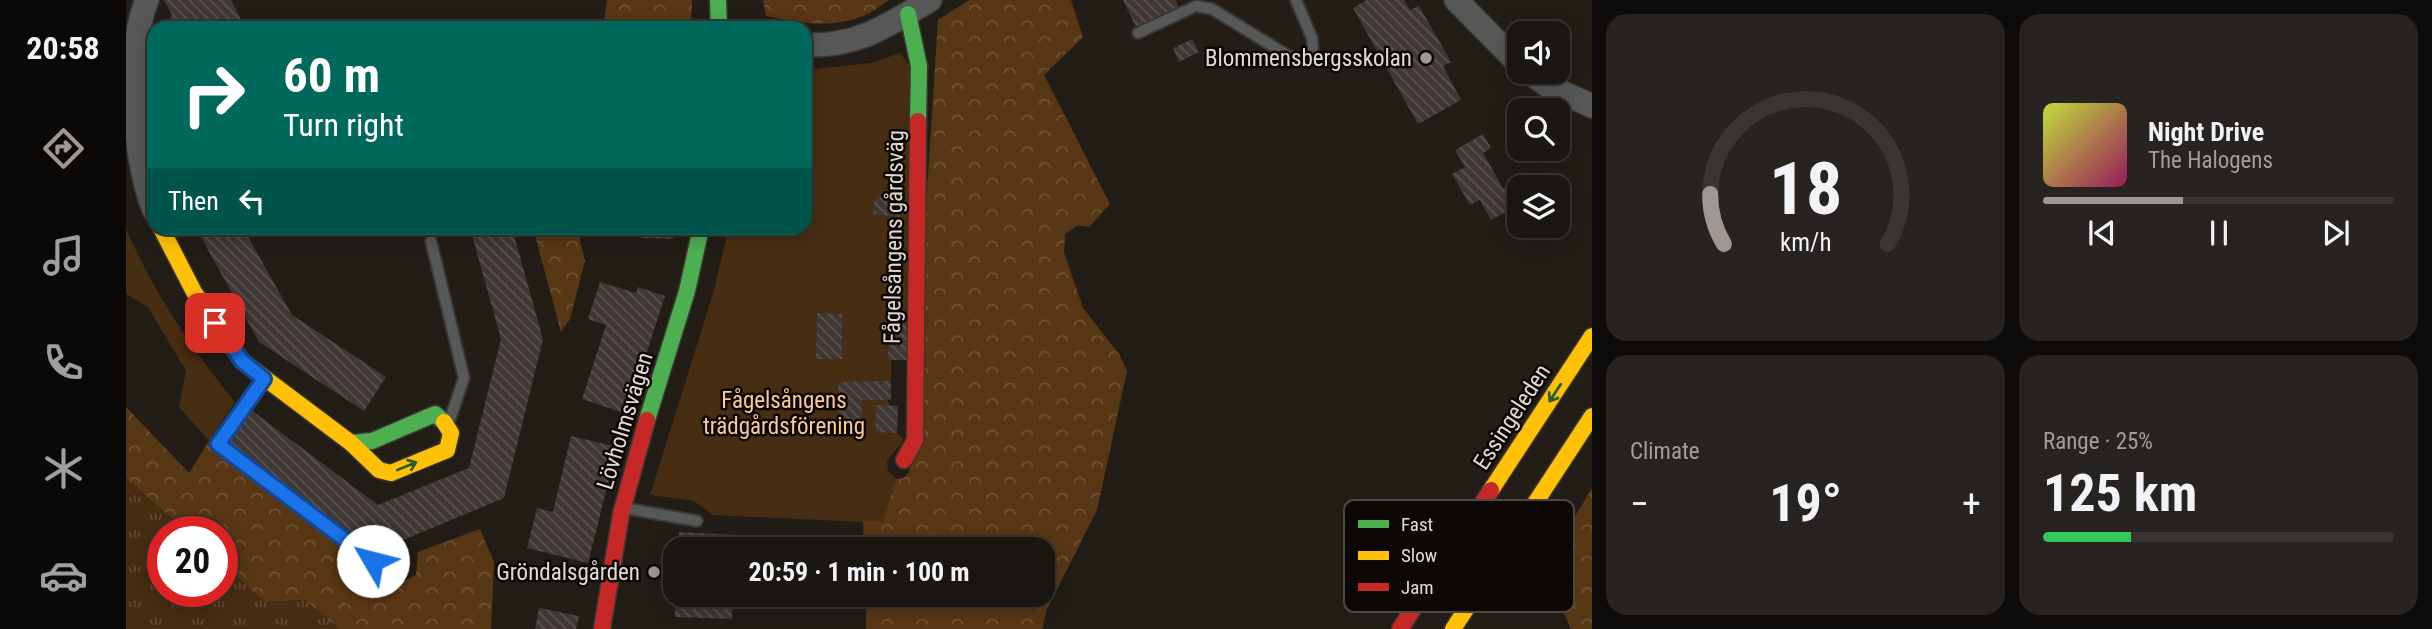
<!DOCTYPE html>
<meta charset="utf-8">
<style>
body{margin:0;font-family:"Roboto Condensed",sans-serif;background:#272320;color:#f1f3f6;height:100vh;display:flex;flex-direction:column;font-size:26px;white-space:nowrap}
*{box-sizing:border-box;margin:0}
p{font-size:23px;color:#9f9f9f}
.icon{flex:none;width:38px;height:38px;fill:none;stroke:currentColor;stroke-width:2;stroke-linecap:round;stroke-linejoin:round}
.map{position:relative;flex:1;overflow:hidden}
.panel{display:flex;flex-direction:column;gap:14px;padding:14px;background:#0e0c0a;width:840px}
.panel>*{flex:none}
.hud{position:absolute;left:21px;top:21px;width:665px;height:214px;border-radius:21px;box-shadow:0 4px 18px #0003,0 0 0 2px #383532;background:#00695c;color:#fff;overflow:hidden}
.controls{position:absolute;left:1381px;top:21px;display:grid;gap:14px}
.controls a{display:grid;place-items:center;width:63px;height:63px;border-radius:14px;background:#1a1612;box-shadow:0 4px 18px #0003,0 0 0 2px #383532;font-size:35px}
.speed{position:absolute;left:21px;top:516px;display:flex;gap:14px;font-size:35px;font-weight:700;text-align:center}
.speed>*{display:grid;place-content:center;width:91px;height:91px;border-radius:50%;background:#1a1612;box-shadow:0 4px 18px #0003,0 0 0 2px #383532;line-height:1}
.speed .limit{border:10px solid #d22;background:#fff;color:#111}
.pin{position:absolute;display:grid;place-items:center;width:60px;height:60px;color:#fff;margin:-30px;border-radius:14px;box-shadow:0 4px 10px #0006}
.me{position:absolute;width:77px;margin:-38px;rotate:307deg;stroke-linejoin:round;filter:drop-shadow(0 0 5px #0008)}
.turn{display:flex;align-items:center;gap:24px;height:147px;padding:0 21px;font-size:32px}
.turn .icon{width:91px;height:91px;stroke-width:2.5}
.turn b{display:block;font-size:49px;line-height:60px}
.then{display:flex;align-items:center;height:66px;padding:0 21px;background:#0003;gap:14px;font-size:26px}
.big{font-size:52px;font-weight:700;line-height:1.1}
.panel .widget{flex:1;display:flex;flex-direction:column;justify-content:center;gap:10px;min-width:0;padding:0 24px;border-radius:21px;background:#272320}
.panel .dial{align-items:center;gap:0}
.dial svg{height:182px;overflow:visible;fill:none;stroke:#383532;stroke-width:7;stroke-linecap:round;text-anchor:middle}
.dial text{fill:#f1f3f6;stroke:none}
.song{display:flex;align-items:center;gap:21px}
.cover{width:84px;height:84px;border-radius:10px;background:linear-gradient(135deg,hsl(70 70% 55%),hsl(330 70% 35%))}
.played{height:7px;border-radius:4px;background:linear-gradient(90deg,#9f9892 40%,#383532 40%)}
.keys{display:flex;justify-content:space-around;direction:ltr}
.heat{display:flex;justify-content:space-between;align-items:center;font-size:38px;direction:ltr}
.charge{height:10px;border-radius:5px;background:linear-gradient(90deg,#34c759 25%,#383532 0)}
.panel .tiles{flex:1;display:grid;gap:14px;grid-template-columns:repeat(2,1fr)}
.trip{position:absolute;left:537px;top:537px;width:392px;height:70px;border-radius:21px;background:#1a1612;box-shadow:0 4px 18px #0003,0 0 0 2px #383532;font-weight:700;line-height:70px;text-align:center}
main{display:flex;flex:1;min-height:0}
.menu{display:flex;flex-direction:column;width:126px;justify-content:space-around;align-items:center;background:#0a0907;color:#9f9f9f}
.menu .icon{width:49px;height:49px}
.menu .current{color:#9f9892}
.menu b{font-size:32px;color:#f1f3f6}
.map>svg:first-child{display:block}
</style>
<main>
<nav class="menu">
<b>20:58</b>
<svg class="icon current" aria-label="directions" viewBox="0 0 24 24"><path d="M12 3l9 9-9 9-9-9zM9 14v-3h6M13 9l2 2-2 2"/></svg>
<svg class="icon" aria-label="music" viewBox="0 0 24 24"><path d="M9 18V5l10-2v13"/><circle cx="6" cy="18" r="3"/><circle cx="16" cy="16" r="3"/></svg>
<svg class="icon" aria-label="phone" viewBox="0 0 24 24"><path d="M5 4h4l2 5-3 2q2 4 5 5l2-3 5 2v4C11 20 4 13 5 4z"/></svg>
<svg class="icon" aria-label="climate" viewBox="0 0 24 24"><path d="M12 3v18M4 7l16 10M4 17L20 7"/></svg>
<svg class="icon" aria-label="car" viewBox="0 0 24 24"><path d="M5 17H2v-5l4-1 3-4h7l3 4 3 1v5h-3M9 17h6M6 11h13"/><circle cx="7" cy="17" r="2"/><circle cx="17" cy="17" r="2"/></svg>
</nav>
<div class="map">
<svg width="1466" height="629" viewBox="0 0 1466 629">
<defs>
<pattern id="forest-crowns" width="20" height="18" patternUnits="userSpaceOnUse" patternTransform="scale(1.75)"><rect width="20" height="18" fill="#583714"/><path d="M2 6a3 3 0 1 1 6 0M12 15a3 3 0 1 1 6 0" fill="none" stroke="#705335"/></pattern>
<pattern id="park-tufts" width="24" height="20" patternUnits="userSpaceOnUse" patternTransform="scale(1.75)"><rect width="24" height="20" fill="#472d11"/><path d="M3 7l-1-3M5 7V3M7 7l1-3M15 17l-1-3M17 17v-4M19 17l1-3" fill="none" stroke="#614b33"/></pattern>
<pattern id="building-back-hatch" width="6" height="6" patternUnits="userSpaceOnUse" patternTransform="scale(1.75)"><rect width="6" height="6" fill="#3f3835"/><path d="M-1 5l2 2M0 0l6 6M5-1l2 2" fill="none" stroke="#5a5451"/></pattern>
</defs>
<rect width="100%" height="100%" fill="#231d18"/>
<!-- green -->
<g fill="#472d11">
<path d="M774 53 787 70 782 312 765 360V400H762L763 405 772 406 771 433 777 438 776 443 761 460 762 471 770 479 757 523 587 515 568 501 524 495 586 297 603 228H679V70L745 63Z"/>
<path d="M0 229C28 293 65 348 109 402L83 441 53 407 60 371 22 307 0 294Z"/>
</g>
<!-- forest -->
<g fill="url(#forest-crowns)">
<path d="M481 0H566L565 28H477Z"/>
<path d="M637 0H763C754 6 744 14 734 17 703 29 671 22 640 16Z"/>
<path d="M843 0H945L957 37 918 75 984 204 963 227 952 225 939 234 938 252 957 308 993 354 1001 371 971 510 921 609 916 629H740V595H917V550L738 549 737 521 757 522 770 479 777 478 783 473 812 20Z"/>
<path d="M407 228H451L459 261 444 319 435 332Z"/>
<path d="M0 407 63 473 83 441 268 586 290 575 292 552 354 529 368 562 365 629H213L179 600 139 602 96 564V532H61L0 478Z"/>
<path d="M1466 488V629H1445L1418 568Z"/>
</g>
<!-- park -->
<path fill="url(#park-tufts)" d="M0 478 61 532H37V592H96V564L139 602 179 600 213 629H0Z"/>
<!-- building -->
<g fill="url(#building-back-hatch)">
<path d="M38 0H105L115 19 100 28H37L46 15Z"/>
<path d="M997 0H1049L1053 8 1010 27Z"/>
<path d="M1241 0H1278L1284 10 1293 6 1325 62 1317 66 1335 100 1292 124 1227 8Z"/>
<path d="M1066 39 1073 52 1053 62 1047 48Z"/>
<path d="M1357 134 1365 148 1357 153 1377 188 1386 183 1393 196V205L1365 220 1354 200 1344 205 1326 174 1339 167 1329 150Z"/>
<path d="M749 197 776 200 774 217 747 214Z"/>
<path d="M70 228H117L166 315 260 377 238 411 133 342Z"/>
<path d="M344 228H386L417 339 378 498 246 553 100 444 125 410 252 505 343 468 375 339Z"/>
<path d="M514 228H547V239L514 238Z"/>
<path d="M474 282 510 293 512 287 539 296 501 414 456 399 480 325 462 319Z"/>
<rect x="762" y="312" width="20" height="48"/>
<path d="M691 313 716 314V359H690Z"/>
<path d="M765 381V400H736V426L712 427V382Z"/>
<path d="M750 405 772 406 771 433 749 432Z"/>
<path d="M445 436 491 447 462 563 401 548 411 508 427 512Z"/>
<path d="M553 532 610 535 609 540H621L620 550H552Z"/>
<path d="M550 595H607L606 619 549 617Z"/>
<path d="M413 608 453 616 450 629H409Z"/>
</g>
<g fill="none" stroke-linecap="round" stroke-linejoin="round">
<!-- lane casing -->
<g stroke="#3d3733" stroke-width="14">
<g id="lane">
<path d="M1012 33 1070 6 1086 9 1166 58 1177 60 1187 53 1186 38 1170 0"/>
<path d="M305 241 338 378 323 422"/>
<path d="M136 381 92 444 247 561 271 552"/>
<path d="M498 508 571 521"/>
</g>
</g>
<!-- street casing -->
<g stroke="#3d3733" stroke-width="26">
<g id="street">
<path d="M21 0C0 50 7 158 28 210"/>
<path d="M1330 0 1393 64"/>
<path d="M679 45C731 47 761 26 804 0"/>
<path d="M1403 72 1422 86 1466 106"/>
</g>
</g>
<!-- fast casing -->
<g stroke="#3d3733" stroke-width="19">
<g id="fast">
<path d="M592 0 593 28"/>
<path d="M782 14 793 66 792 121"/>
<path d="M521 420 561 291 575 228"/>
<path d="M225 443 246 441 309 414 318 422"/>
</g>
</g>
<!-- slow casing -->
<g stroke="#3d3733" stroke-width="19">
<g id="slow">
<path d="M35 228 68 292 116 361 225 443 253 470 265 473 321 450 325 433 318 422"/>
<path d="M1365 490 1466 336"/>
<path d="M1327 629 1466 416"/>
</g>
</g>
<!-- jam casing -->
<g stroke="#3d3733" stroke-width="19">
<g id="jam">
<path d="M778 460 789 440 792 121"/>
<path d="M476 629 495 514 521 420"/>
<path d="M1274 629 1365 490"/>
</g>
</g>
<!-- lane -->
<use href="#lane" stroke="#575858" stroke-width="10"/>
<!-- street -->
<use href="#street" stroke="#575858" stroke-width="23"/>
<!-- fast -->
<use href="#fast" stroke="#4caf50" stroke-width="16"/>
<!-- slow -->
<use href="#slow" stroke="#ffc107" stroke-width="16"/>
<!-- jam -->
<use href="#jam" stroke="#c62828" stroke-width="16"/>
</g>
<!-- one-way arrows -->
<defs><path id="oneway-shaft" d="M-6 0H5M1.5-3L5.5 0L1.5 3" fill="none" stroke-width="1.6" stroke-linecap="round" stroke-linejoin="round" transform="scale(1.75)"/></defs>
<g stroke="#2c5c2a">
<use href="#oneway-shaft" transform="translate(1429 393) rotate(123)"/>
<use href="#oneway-shaft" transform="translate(281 466) rotate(-22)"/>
</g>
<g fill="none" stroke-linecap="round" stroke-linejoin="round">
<!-- route casing -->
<g stroke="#114b97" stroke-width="18">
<path id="route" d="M89 323 116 361 138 379 92 444 247 561"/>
</g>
<!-- route -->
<use href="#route" stroke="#1a73e8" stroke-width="12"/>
</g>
<!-- markers -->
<g fill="#9f9892" stroke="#0d0805" stroke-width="2.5">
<circle cx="1300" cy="58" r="7"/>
<circle cx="528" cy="572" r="7"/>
</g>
<g text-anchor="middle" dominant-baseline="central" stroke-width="5" stroke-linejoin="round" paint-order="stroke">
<!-- poi labels -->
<g font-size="23" fill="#e2dad4" stroke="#0d0805" text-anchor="end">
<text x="1286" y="58">Blommensbergsskolan</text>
<text x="514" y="572">Gröndalsgården</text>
</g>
<!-- street labels -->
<g font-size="23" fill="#e2dad4" stroke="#0d0805">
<text transform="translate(768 237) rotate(-89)">Fågelsångens gårdsväg</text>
<text transform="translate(1386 417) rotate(-57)">Essingeleden</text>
<text transform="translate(499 421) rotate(-73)">Lövholmsvägen</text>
</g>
<!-- park labels -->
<g font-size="23" fill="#fbc99b" stroke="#0d0805">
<text x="658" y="400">Fågelsångens<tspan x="658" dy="26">trädgårdsförening</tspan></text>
</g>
</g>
<!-- legend -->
<rect x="1218" y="500" width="230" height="112" rx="10" fill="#0d0805" stroke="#4d4743" stroke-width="2"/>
<rect x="1232" y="520" width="31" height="8" fill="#4caf50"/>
<rect x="1232" y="551" width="31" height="9" fill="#ffc107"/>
<rect x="1232" y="583" width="31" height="8" fill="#c62828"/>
<g font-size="19" fill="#e2dad4">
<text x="1275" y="531">Fast</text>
<text x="1275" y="562">Slow</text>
<text x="1275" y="594">Jam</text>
</g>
</svg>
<div class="controls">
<a><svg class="icon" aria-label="sound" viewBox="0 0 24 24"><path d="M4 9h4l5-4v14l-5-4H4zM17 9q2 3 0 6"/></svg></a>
<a><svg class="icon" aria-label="search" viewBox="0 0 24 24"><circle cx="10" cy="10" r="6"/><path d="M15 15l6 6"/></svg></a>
<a><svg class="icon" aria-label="layers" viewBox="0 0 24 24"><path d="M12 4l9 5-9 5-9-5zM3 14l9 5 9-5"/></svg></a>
</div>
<div class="speed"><div class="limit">20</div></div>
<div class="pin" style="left:89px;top:323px;background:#d93025"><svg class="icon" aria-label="arrive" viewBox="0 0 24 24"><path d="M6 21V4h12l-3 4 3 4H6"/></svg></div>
<svg class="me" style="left:247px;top:561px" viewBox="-20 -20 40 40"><circle r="19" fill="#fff"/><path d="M0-13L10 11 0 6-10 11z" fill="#1a73e8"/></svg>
<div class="trip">20:59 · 1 min · 100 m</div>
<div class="hud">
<div class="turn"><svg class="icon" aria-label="right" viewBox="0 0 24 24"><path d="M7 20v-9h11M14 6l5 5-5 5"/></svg><div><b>60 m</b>Turn right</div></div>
<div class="then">Then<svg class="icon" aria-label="left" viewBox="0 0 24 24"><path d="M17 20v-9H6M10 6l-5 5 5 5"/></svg></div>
</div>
</div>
<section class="panel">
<div class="tiles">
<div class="widget dial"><svg viewBox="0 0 100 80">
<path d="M14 69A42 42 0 1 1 86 69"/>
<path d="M14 69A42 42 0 0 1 8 47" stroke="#9f9892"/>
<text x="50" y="56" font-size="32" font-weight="700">18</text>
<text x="50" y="72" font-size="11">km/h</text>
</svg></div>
<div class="widget">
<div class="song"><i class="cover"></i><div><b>Night Drive</b><p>The Halogens</p></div></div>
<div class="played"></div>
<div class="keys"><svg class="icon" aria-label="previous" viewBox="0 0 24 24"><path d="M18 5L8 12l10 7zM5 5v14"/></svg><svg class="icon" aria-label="pause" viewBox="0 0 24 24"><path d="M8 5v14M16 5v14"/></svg><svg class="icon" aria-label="next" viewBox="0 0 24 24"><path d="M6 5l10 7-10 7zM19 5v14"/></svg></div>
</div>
<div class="widget"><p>Climate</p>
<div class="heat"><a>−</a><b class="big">19°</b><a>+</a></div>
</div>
<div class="widget"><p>Range · 25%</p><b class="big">125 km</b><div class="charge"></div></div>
</div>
</section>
</main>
